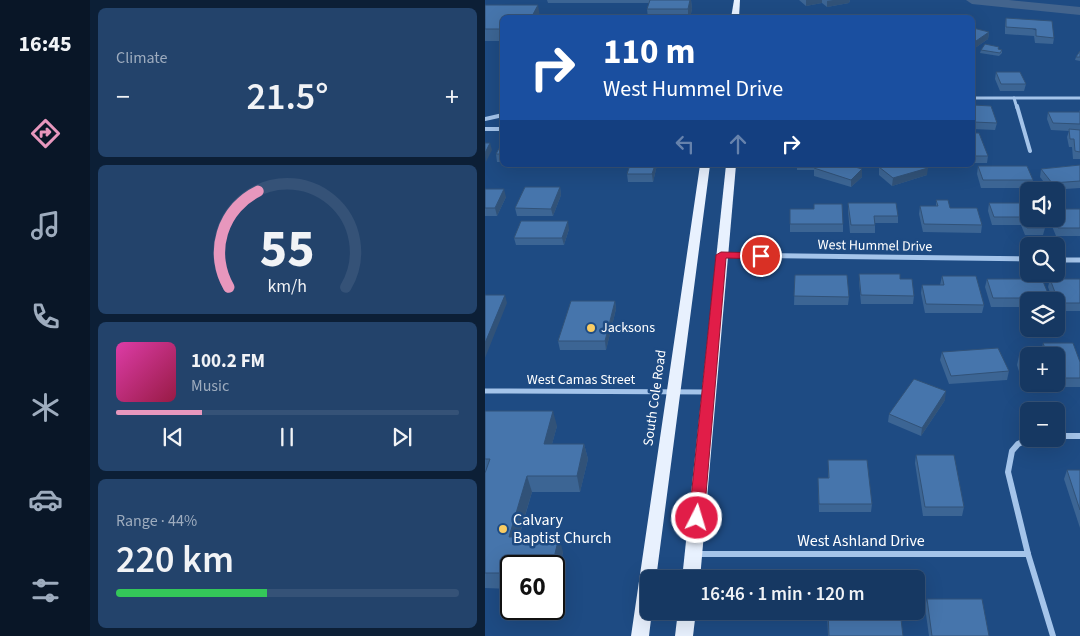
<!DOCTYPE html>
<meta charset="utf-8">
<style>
body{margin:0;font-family:"Source Sans 3",sans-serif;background:#23436b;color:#f1f3f6;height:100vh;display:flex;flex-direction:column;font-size:19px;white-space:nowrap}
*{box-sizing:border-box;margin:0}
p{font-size:16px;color:#9eacbe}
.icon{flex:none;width:28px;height:28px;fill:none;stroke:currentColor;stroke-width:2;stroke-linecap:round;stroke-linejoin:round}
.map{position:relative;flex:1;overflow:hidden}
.sheet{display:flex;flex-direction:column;gap:8px;padding:8px;background:#0c1f36;width:395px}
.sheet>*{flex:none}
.top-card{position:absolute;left:15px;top:15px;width:475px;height:152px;border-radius:8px;box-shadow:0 5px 20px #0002,0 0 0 1px #355277;background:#1a4fa0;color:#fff;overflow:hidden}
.tools{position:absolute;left:535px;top:182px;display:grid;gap:10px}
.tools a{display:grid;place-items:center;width:45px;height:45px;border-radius:8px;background:#163862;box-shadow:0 5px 20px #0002,0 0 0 1px #355277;font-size:25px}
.speed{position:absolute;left:15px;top:555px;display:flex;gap:10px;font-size:25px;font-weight:700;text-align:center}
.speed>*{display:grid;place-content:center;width:65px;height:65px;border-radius:50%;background:#163862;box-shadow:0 5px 20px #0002,0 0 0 1px #355277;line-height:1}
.speed .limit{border:2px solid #111;border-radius:8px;background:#fff;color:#111}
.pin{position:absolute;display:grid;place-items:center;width:42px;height:42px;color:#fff;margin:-21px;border:2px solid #fff;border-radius:50%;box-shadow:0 1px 5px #0007}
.me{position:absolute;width:55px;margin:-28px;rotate:5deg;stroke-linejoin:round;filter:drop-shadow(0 0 4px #0008)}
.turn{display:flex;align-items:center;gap:18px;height:105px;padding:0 20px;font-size:22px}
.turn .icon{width:65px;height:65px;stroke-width:2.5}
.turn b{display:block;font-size:35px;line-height:42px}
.lanes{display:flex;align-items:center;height:48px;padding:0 20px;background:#0003;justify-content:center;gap:25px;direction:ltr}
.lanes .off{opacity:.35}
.big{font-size:38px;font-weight:600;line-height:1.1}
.sheet .card{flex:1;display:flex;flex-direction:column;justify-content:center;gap:8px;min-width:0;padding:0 18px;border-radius:8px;background:#23436b}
.sheet .dial{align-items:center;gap:0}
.dial svg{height:130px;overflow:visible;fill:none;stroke:#355277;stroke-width:7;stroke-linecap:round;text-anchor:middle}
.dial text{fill:#f1f3f6;stroke:none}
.song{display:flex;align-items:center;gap:15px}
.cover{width:60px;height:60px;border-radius:8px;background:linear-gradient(135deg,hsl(320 70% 55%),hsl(340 70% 35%))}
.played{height:5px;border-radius:2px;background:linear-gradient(90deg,#e797bd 25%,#355277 25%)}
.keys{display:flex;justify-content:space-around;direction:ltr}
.heat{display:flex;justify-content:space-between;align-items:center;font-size:28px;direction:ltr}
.charge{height:8px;border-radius:4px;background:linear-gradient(90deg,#34c759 44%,#355277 0)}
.trip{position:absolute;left:155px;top:570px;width:285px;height:50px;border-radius:8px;background:#163862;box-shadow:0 5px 20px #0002,0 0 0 1px #355277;font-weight:600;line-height:50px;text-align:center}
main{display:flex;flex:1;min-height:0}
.tabs{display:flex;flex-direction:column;width:90px;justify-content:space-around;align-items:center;background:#091627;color:#9eacbe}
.tabs .icon{width:35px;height:35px}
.tabs .active{color:#e797bd}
.tabs b{font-size:22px;color:#f1f3f6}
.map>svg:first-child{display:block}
</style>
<main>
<nav class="tabs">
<b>16:45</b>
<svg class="icon active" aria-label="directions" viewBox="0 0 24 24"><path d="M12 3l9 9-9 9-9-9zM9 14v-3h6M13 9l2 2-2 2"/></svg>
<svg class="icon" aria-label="music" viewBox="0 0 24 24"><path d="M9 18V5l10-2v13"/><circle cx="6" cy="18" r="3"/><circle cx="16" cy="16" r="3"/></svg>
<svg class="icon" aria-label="phone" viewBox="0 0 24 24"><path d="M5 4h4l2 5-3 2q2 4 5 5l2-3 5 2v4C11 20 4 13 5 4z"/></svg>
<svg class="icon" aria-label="climate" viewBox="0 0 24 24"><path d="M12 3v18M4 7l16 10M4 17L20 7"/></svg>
<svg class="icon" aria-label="car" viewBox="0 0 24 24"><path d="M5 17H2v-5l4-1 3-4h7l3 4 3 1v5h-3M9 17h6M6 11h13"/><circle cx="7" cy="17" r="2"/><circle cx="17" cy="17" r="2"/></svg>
<svg class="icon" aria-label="filters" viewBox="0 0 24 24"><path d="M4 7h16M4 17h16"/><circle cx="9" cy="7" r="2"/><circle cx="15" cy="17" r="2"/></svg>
</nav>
<section class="sheet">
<div class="card"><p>Climate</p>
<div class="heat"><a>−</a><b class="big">21.5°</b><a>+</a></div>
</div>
<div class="card dial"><svg viewBox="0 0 100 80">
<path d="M14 69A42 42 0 1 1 86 69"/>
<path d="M14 69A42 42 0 0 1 32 10" stroke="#e797bd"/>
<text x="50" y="56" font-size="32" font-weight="700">55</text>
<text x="50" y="72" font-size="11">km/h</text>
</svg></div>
<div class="card">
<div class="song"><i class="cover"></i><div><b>100.2 FM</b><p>Music</p></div></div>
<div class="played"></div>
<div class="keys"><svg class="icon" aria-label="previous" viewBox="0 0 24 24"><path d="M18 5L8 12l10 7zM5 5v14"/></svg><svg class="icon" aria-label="pause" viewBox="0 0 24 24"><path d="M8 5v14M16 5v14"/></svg><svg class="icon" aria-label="next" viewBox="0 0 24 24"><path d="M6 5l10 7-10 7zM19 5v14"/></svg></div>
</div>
<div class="card"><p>Range · 44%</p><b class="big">220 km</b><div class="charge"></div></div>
</section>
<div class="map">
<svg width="595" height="636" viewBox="0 0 595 636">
<rect width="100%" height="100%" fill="#1e4b83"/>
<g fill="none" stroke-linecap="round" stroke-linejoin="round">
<!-- canal -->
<path fill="#43648d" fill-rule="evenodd" d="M481 0H524L595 7V15L487 4Z"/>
<!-- street-far3 -->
<g stroke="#a4c4ea" stroke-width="3">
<path d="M488 98H595"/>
<path d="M529 98 532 108"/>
</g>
<!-- street-far2 -->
<g stroke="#a4c4ea" stroke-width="4">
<path d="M532 106 545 151"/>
<path d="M0 119 18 115"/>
<path d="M0 129H18"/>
</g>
<!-- street-far1 -->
<g stroke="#a4c4ea" stroke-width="5">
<path d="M237 255 544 259"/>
<path d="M571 260H595"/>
<path d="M0 391 222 392"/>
</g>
<!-- street -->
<g stroke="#a4c4ea" stroke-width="6">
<path d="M571 436H595"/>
<path d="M544 439 533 444 527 451 523 472 543 554 568 636"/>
<path d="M211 554H543"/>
</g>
<!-- primary -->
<g fill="#e8f1fe" fill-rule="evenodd">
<path d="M249 0H255L254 18H246Z"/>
<path d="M215 165H225L171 579H164V611H167L164 636H146Z"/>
<path d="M241 165H251L215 579H197Z"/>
<path d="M193 611H211L208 636H190Z"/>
</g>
</g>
<!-- wall -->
<g fill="#3c6594">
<path d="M62 0H206L207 9 205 18H163L162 9 164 3H63Z"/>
<path d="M314 0H365L364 3 342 7 337 3 321 6Z"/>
<path d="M0 5 55 17 18 18V41H0Z"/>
<path d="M521 18 569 38 568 44 550 43 549 36 520 34V24Z"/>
<path d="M488 28 504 32 503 39 490 48 488 47Z"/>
<path d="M514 49 517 50V53L514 56 495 53 496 50Z"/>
<path d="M595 51V61L590 60 591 57Z"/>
<path d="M511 72 541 84 539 91H515L510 79Z"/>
<path d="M488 105 512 123 510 130 488 129Z"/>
<path d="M595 110V159H588L587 147H584L582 137 584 131 566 130 562 119 563 112H594Z"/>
<path d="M488 133 503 156 502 163H488Z"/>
<path d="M18 143V162H12L11 154Z"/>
<path d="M62 165H83L82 166Z"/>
<path d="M145 165H172L168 182H143L142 174Z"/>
<path d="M312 165H331V167L377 169V177L366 187 329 176V170H312Z"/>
<path d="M595 165V188L565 190 555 177 556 169Z"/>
<path d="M493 166 548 180 546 188H496L492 174Z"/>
<path d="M394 167 442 175 407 186 394 175Z"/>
<path d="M75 187 76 195 68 216H32L30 208Z"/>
<path d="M0 189 21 197 12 216H0Z"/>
<path d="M451 200 497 225 496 233 438 232 434 214 435 206H451Z"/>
<path d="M363 203 413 216V223H390V233H365L363 211Z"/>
<path d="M504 203 560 228 558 235H540L536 225H507L503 211Z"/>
<path d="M305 209 358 224V232H305Z"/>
<path d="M595 209V236H571L564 219H571Z"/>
<path d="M84 229 79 245H31L29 238Z"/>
<path d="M374 274 415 279 429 296 428 304H376L374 282Z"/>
<path d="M310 275 364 297 363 305H309Z"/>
<path d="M457 276 499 305 497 313H440L436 293 437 285H455Z"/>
<path d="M502 279 565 298 564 301H544V307H506L500 287Z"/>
<path d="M565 279H595V311H572L571 301H568L563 287Z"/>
<path d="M130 301 131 309 121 350H75L73 341Z"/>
<path d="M558 343 595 362V387H539L532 365 534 356H544V384H571V356H558L556 352Z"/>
<path d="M457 352 524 371 522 380 464 384 455 360Z"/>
<path d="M460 400 436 436 403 422 404 414Z"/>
<path d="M0 411 72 426 67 444H99L103 459 95 492H47L34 537 78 552 70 589H69V566H26V589L0 588Z"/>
<path d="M431 455 479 507 477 516H438L430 463Z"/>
<path d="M343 460 387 504 386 512H334L333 478H343Z"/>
<path d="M582 470H595V528L579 479Z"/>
<path d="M442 599 504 636H444L440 607Z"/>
<path d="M342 611H415L418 636H343Z"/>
</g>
<!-- shaded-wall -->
<g fill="#315278">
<path d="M205 0H206L207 9 205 18H203V9Z"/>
<path d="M321 0H337V3L321 6Z"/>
<path d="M348 0H365L364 3 342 7V1Z"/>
<path d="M53 5 55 17V18H46Z"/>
<path d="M504 32 503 39 490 48 491 41Z"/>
<path d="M5 143 7 150 1 162 0 153Z"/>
<path d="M170 165H172L168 182 167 174Z"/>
<path d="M443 168 442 175 407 186 408 178Z"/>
<path d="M377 169V177L366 187V180Z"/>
<path d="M75 187 76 195 68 216 66 209Z"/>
<path d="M19 189 21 197 12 216 10 208Z"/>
<path d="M83 221 84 229 79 245 77 238Z"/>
<path d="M20 295 22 303 0 358V343Z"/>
<path d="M130 301 131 309 121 350 120 341Z"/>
<path d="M461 391 460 400 436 436 437 428Z"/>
<path d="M68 411 72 426 63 459 59 444Z"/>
<path d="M99 444 103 459 95 492 92 476Z"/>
<path d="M42 476 47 492 29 552 24 537Z"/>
<path d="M74 537 78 552 70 589 69 585V566H67Z"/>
</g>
<!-- building -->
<g fill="#4675ac" stroke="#315278">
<path d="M165 0H205L203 9H162Z"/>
<path d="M0 5H53L46 18H18V29H0Z"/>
<path d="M521 18 567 21 569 38 551 36V29L521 27Z"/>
<path d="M488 28 504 32 491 41 488 40Z"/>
<path d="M500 44 514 47 513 49 517 50 515 53 496 50Z"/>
<path d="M595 51V57H591Z"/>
<path d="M511 72H535L541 84H516Z"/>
<path d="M488 105 506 106 512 123 488 122Z"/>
<path d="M563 112H595V124L568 123Z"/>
<path d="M584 129 595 130V152L590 151 589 139H585Z"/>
<path d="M488 133H494L503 156H488Z"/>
<path d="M0 143H5L0 153Z"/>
<path d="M17 143H18V154H11Z"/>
<path d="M145 165H170L167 174H142Z"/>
<path d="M333 165H363L377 169 366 180 329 168Z"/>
<path d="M403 165H439L443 168 408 178 394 167Z"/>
<path d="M595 165V181L567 183 556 169Z"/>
<path d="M493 166H542L548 180H498Z"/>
<path d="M40 187H75L66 209 30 208Z"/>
<path d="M0 189H19L10 208H0Z"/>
<path d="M451 200H463L465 208H492L497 225 439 224 435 206H453Z"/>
<path d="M363 203H411L413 216H389L390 225H366Z"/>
<path d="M504 203H544V219H556L560 228H542L538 217H509Z"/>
<path d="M329 204H357L358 224H305V209H329Z"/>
<path d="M571 209H595V228H573L569 219H571Z"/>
<path d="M36 221H83L77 238H29Z"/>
<path d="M374 274H415V279H427L429 296 376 295Z"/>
<path d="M310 275H362L364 297 309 296Z"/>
<path d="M457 276H491L499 305 441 304 437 285H459Z"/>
<path d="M502 279H557L565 298H508Z"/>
<path d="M565 279H595V303H574Z"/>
<path d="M0 295H20L0 343Z"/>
<path d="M86 301H130L120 341H73Z"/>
<path d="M558 343H588L595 362V378H571V356H563Z"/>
<path d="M513 348 524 371 466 376 457 352Z"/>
<path d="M534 356H544V378H541Z"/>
<path d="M429 379 461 391 437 428 404 414Z"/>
<path d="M0 411H68L59 444H99L92 476H42L24 537H74L67 566H26V573H0V473L5 459H0Z"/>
<path d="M431 455H469L479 507H440Z"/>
<path d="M343 460H382L387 504H334L333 478H344Z"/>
<path d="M582 470H595V510Z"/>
<path d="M442 599H497L504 636H447Z"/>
<path d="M343 611H415L418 636H344Z"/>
</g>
<!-- route -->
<path fill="#e11d48" stroke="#92132f" d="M236 252 276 253 282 256 276 259 241 258 219 518 217 522 212 524 206 522 204 518 231 255Z"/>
<!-- markers -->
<g fill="#f9cc63" stroke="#1e4b83" stroke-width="2">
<circle cx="106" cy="328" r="5"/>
<circle cx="18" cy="529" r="5"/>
</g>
<g text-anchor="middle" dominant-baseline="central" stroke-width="5" stroke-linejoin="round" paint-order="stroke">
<!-- street labels -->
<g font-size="14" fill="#fff" stroke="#1e4b83">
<text transform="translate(390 246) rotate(1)">West Hummel Drive</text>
<text x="96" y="380">West Camas Street</text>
<text transform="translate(170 398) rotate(-82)">South Cole Road</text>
</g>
<!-- poi labels -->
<g font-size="14" fill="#fff" stroke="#1e4b83" text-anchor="start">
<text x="116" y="328">Jacksons</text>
</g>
<!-- near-poi labels -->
<g font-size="16" fill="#fff" stroke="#1e4b83" text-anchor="start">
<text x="28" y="520">Calvary<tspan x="28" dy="18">Baptist Church</tspan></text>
</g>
<!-- near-street labels -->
<g font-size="16" fill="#fff" stroke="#1e4b83">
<text x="376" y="541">West Ashland Drive</text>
</g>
</g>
</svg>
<div class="tools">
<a><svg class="icon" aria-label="sound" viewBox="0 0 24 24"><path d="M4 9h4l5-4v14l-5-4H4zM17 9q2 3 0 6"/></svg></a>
<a><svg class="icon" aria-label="search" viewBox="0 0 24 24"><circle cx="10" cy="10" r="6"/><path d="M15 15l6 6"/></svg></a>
<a><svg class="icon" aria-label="layers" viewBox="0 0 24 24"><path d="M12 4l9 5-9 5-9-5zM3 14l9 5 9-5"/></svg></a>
<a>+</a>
<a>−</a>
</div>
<div class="speed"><div class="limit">60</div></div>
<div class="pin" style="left:276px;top:256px;background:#d93025"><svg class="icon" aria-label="arrive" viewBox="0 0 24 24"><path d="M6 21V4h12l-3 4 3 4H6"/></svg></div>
<svg class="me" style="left:212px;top:518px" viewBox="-20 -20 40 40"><circle r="17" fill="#e11d48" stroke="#fff" stroke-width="3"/><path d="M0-11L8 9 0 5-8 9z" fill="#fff"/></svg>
<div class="trip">16:46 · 1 min · 120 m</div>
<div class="top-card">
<div class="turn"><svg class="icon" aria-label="right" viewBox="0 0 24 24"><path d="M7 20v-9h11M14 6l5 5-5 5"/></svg><div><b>110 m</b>West Hummel Drive</div></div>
<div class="lanes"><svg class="icon off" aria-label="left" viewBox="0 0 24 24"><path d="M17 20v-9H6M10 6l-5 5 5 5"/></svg><svg class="icon off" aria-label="ahead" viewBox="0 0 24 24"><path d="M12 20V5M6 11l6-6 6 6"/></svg><svg class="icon" aria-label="right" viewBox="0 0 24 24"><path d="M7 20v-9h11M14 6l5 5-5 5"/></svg></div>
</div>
</div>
</main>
